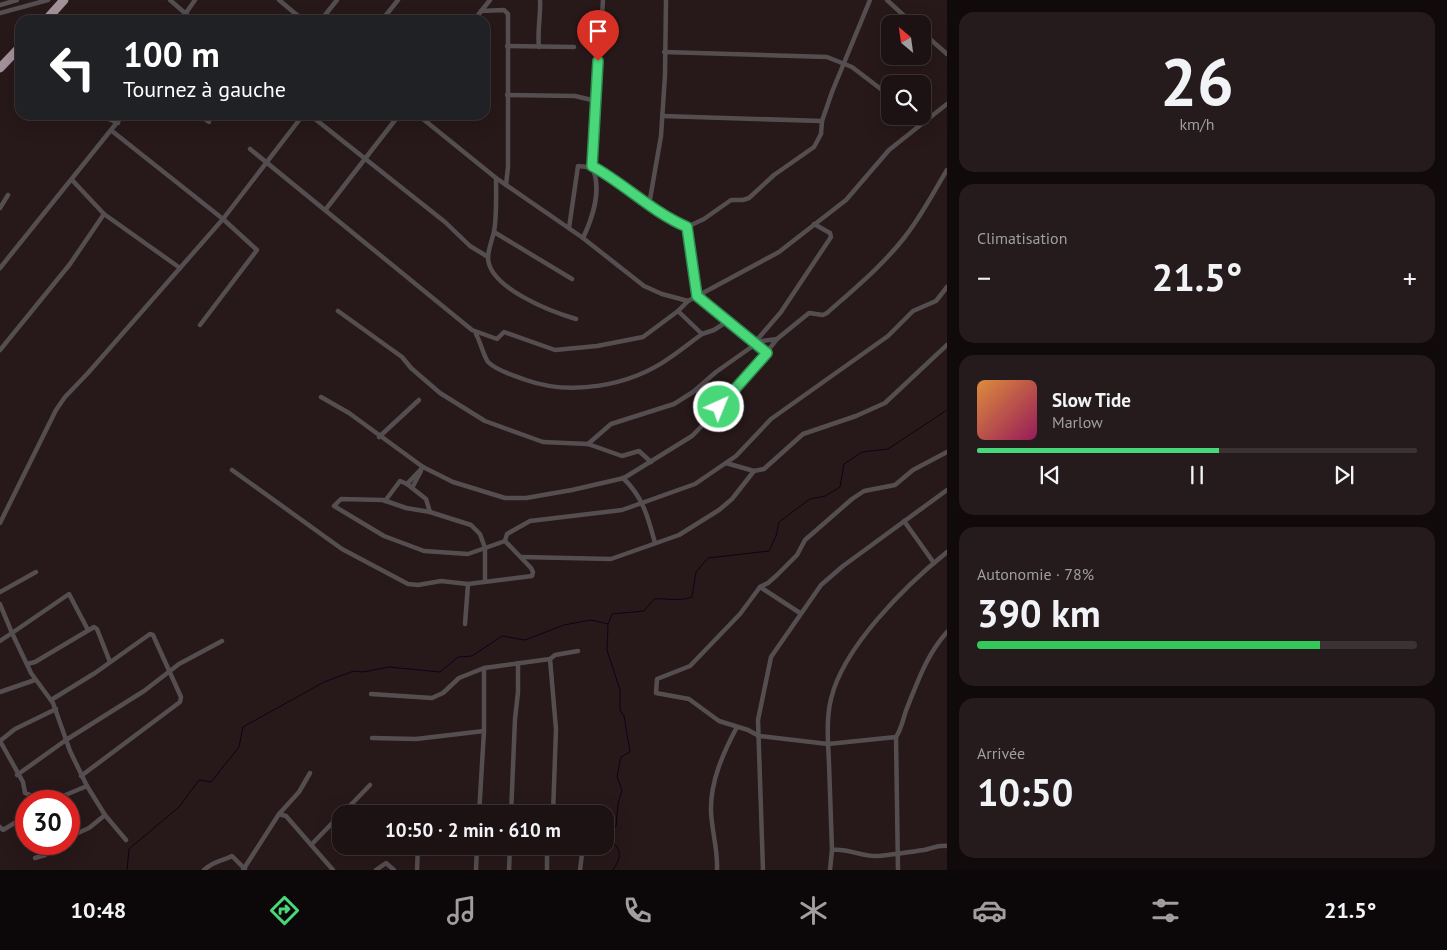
<!DOCTYPE html>
<html lang="fr">
<meta charset="utf-8">
<style>
body{margin:0;font-family:"PT Sans",sans-serif;background:#251b1c;color:#f1f3f6;height:100vh;display:flex;flex-direction:column;font-size:19px;white-space:nowrap}
*{box-sizing:border-box;margin:0}
p{font-size:16px;color:#a09ea0}
.icon{flex:none;width:28px;height:28px;fill:none;stroke:currentColor;stroke-width:2;stroke-linecap:round;stroke-linejoin:round}
.map{position:relative;flex:1;overflow:hidden}
.sheet{display:flex;flex-direction:column;gap:12px;padding:12px;background:#100a0a;width:500px}
.sheet>*{flex:none}
.top-card{position:absolute;left:15px;top:15px;width:475px;height:105px;border-radius:15px;box-shadow:0 5px 20px #0002,0 0 0 1px #3b3233;background:#202124;color:#fff;overflow:hidden}
.needle{width:32px;rotate:331deg}
.buttons{position:absolute;left:881px;top:15px;display:grid;gap:10px}
.buttons a{display:grid;place-items:center;width:50px;height:50px;border-radius:10px;background:#1d1213;box-shadow:0 5px 20px #0002,0 0 0 1px #3b3233;font-size:25px}
.speed{position:absolute;left:15px;top:790px;display:flex;gap:10px;font-size:25px;font-weight:700;text-align:center}
.speed>*{display:grid;place-content:center;width:65px;height:65px;border-radius:50%;background:#1d1213;box-shadow:0 5px 20px #0002,0 0 0 1px #3b3233;line-height:1}
.speed .limit{border:8px solid #d22;background:#fff;color:#111}
.pin{position:absolute;display:grid;place-items:center;width:42px;height:42px;color:#fff;margin:-51px -21px;border-radius:50% 50% 50% 0;rotate:-45deg;box-shadow:0 0 5px #0007}
.pin .icon{rotate:45deg}
.me{position:absolute;width:55px;margin:-28px;rotate:44deg;stroke-linejoin:round;filter:drop-shadow(0 0 4px #0008)}
.turn{display:flex;align-items:center;gap:18px;height:105px;padding:0 25px;font-size:22px}
.turn .icon{width:65px;height:65px;stroke-width:2.5}
.turn b{display:block;font-size:35px;line-height:42px}
.big{font-size:38px;font-weight:700;line-height:1.1}
.sheet .widget{flex:1;display:flex;flex-direction:column;justify-content:center;gap:8px;min-width:0;padding:0 18px;border-radius:15px;background:#251b1c}
.sheet .dial{align-items:center;gap:0}
.dial b{font-size:65px;line-height:1}
.song{display:flex;align-items:center;gap:15px}
.cover{width:60px;height:60px;border-radius:8px;background:linear-gradient(135deg,hsl(30 70% 55%),hsl(330 70% 35%))}
.played{height:5px;border-radius:2px;background:linear-gradient(90deg,#48d779 55%,#3b3233 55%)}
.keys{display:flex;justify-content:space-around;direction:ltr}
.heat{display:flex;justify-content:space-between;align-items:center;font-size:28px;direction:ltr}
.charge{height:8px;border-radius:4px;background:linear-gradient(90deg,#34c759 78%,#3b3233 0)}
.trip{position:absolute;left:332px;top:805px;width:282px;height:50px;border-radius:15px;background:#1d1213;box-shadow:0 5px 20px #0002,0 0 0 1px #3b3233;font-weight:700;line-height:50px;text-align:center}
.menu{display:flex;height:80px;justify-content:space-around;align-items:center;background:#0c0708;color:#a09ea0}
.menu .icon{width:35px;height:35px}
.menu .on{color:#48d779}
.menu b{font-size:22px;color:#f1f3f6}
main{display:flex;flex:1;min-height:0}
.map>svg:first-child{display:block}
</style>
<main>
<div class="map">
<svg width="947" height="870" viewBox="0 0 947 870">
<rect width="100%" height="100%" fill="#271819"/>
<g fill="none" stroke-linecap="round" stroke-linejoin="round">
<!-- stream -->
<g stroke="#130019" stroke-width="1">
<path d="M608 625 607 650 620 690V710L624 716 630 752 621 757 617 777 622 790 618 804 616 826 610 833V840C623 851 621 857 613 870"/>
<path d="M127 870 129 849 179 807 199 780 211 782 239 747 243 727 324 682 354 671 363 672 389 667 440 672 458 657 472 656 502 636 525 640 564 625 591 620 608 624 612 614 644 611 654 599C668 598 679 602 692 597L696 572 708 558 769 551 776 536 779 522 810 499 825 496 840 487 844 464 862 452 888 449 947 410"/>
</g>
<!-- street -->
<g stroke="#554e51" stroke-width="4.5">
<path d="M170 0 193 20"/>
<path d="M279 0 303 20"/>
<path d="M887 0 913 24"/>
<path d="M0 5 17 0"/>
<path d="M481 11 504 10 508 14V167L506 185"/>
<path d="M0 13 48 0"/>
<path d="M181 20 195 0"/>
<path d="M321 20 337 0"/>
<path d="M382 20 398 0"/>
<path d="M474 20 490 0"/>
<path d="M922 32 947 54"/>
<path d="M507 46 574 47"/>
<path d="M539 47C537 30 541 16 540 0"/>
<path d="M664 52 827 57 852 67 890 96"/>
<path d="M13 54 20 60"/>
<path d="M507 95 575 96 596 101"/>
<path d="M100 115 118 123"/>
<path d="M199 115 209 122"/>
<path d="M310 115 445 222 470 246 488 257"/>
<path d="M418 115 496 178 583 238 644 286 662 294 688 301"/>
<path d="M662 116 822 121"/>
<path d="M910 116 918 126"/>
<path d="M112 131 223 219 257 250 200 325"/>
<path d="M250 149 472 330 497 339 504 332 555 350 597 346 643 337 678 311 688 301 779 252 846 200 889 150 947 104"/>
<path d="M496 178C496 196 497 215 494 232 492 240 488 250 488 258 489 288 552 312 576 319"/>
<path d="M73 181 104 214 180 268"/>
<path d="M649 205 661 136 665 75 666 0"/>
<path d="M0 208 8 195"/>
<path d="M326 209 399 115"/>
<path d="M687 227 697 296 722 314 748 339 754 342 777 339"/>
<path d="M569 228 578 166C615 167 651 212 687 227L704 219 731 200H743L749 198 774 175 814 147 821 134 822 121 832 92 870 0"/>
<path d="M494 232 572 279"/>
<path d="M583 238C593 217 602 188 592 167L603 0"/>
<path d="M0 268 123 115"/>
<path d="M338 311 402 357 411 368 440 393 485 421 543 442 588 444 622 456 639 451 651 462"/>
<path d="M678 311 702 334 714 330 728 321"/>
<path d="M476 334C480 341 484 357 488 362 497 371 515 376 526 380 571 396 629 386 668 359 680 351 691 342 702 334"/>
<path d="M754 342 767 353"/>
<path d="M0 350 70 264 104 214"/>
<path d="M321 397 349 413 423 467 453 482 505 498H526L572 490 624 478 692 436 734 393 777 339 809 313 823 315 827 313C854 289 882 266 904 238 921 217 933 193 947 170"/>
<path d="M379 437 419 400"/>
<path d="M588 444 611 424 674 404 693 392 716 372 750 348 781 312 831 237 830 233 814 224"/>
<path d="M726 463 754 471 764 469 803 434 856 416 885 403 947 345"/>
<path d="M232 470 342 549 408 584 418 585 441 581 468 584 532 576 533 572 531 568 505 541"/>
<path d="M623 478C643 497 648 517 655 543"/>
<path d="M407 484 426 499 430 512 471 525 480 534 485 548V580"/>
<path d="M412 488 421 471"/>
<path d="M385 501 400 481 407 484 423 467"/>
<path d="M430 512 406 508 383 500 341 499 334 506 384 536 424 551 468 554 505 541 507 534 530 521 622 510 695 484 736 456 771 419 888 336 913 311 936 301 947 287"/>
<path d="M904 521 934 563"/>
<path d="M0 523 56 410 65 397 88 373 223 219 303 115"/>
<path d="M522 557 611 559 679 535 719 510 732 499 754 471"/>
<path d="M760 587 800 613"/>
<path d="M0 592 36 572"/>
<path d="M0 604 12 633 69 594 88 630"/>
<path d="M465 624 468 584"/>
<path d="M0 641 12 633 31 673 53 703 70 751 87 786 105 815 126 840"/>
<path d="M550 659 556 729 553 814"/>
<path d="M27 664 35 662 94 627 97 629 110 662"/>
<path d="M0 692 35 680"/>
<path d="M371 694 432 698 443 693 459 678 484 668 550 659 555 655 578 651"/>
<path d="M51 700 95 673 150 634 153 635 181 697 180 702 81 776"/>
<path d="M896 737 828 744 759 736 748 730 719 721 689 699 656 693 657 679 690 666 740 614 760 587 768 583 777 575 797 555 805 540 852 499 864 491 895 485 913 470 947 452"/>
<path d="M372 738 416 739 484 731"/>
<path d="M0 741 23 782 25 793 33 796V801"/>
<path d="M0 741 15 729 56 709"/>
<path d="M17 775 66 740 144 691 179 664 222 641"/>
<path d="M51 801 87 786"/>
<path d="M279 814 286 816 333 870"/>
<path d="M342 814 370 785"/>
<path d="M479 814 484 731V668"/>
<path d="M511 814 515 719 518 692V663"/>
<path d="M0 827 3 830 26 816"/>
<path d="M69 837 89 828 105 815"/>
<path d="M311 845 341 814"/>
<path d="M547 846V869"/>
<path d="M510 847 532 846"/>
<path d="M832 850C849 848 861 857 878 856 893 855 909 852 924 850 933 848 938 845 947 846"/>
<path d="M35 858 45 855 59 844"/>
<path d="M204 870C215 860 221 862 232 856L245 869"/>
<path d="M243 870 279 814 299 792 310 773"/>
<path d="M376 870 386 863 394 870"/>
<path d="M417 870 418 846"/>
<path d="M476 870 477 846"/>
<path d="M509 870 510 846"/>
<path d="M580 870 583 846"/>
<path d="M717 870C718 850 712 832 711 812 710 782 723 753 737 727"/>
<path d="M763 870 758 720 771 657 821 585 843 566 947 490"/>
<path d="M830 870 832 850C831 821 830 792 829 763 828 742 826 719 831 699 843 647 906 585 947 552"/>
<path d="M898 870 896 737C902 728 903 718 907 708 918 681 927 654 947 632"/>
</g>
<!-- highway -->
<g stroke="#a4929b" stroke-width="9">
<path d="M46 20 64 0"/>
<path d="M0 68 20 47"/>
</g>
</g>
<g fill="none" stroke-linecap="round" stroke-linejoin="round">
<!-- route casing -->
<g stroke="#2f8c4f" stroke-width="12">
<path id="route" d="M598 61 592 166C625 184 652 212 687 227L697 296 767 353 719 407"/>
</g>
<!-- route -->
<use href="#route" stroke="#48d779" stroke-width="9"/>
</g>
</svg>
<div class="buttons">
<a><svg class="needle" viewBox="-14 -14 28 28"><path d="M0-13l5 13h-10z" fill="#e53935"/><path d="M0 13l5-13h-10z" fill="#a09ea0"/></svg></a>
<a><svg class="icon" aria-label="search" viewBox="0 0 24 24"><circle cx="10" cy="10" r="6"/><path d="M15 15l6 6"/></svg></a>
</div>
<div class="speed"><div class="limit">30</div></div>
<div class="pin" style="left:598px;top:61px;background:#d93025"><svg class="icon" aria-label="arrive" viewBox="0 0 24 24"><path d="M6 21V4h12l-3 4 3 4H6"/></svg></div>
<svg class="me" style="left:719px;top:407px" viewBox="-20 -20 40 40"><circle r="17" fill="#48d779" stroke="#fff" stroke-width="3"/><path d="M0-11L8 9 0 5-8 9z" fill="#fff"/></svg>
<div class="trip">10:50 · 2 min · 610 m</div>
<div class="top-card">
<div class="turn"><svg class="icon" aria-label="left" viewBox="0 0 24 24"><path d="M17 20v-9H6M10 6l-5 5 5 5"/></svg><div><b>100 m</b>Tournez à gauche</div></div>
</div>
</div>
<section class="sheet">
<div class="widget dial"><b>26</b><p>km/h</p></div>
<div class="widget"><p>Climatisation</p>
<div class="heat"><a>−</a><b class="big">21.5°</b><a>+</a></div>
</div>
<div class="widget">
<div class="song"><i class="cover"></i><div><b>Slow Tide</b><p>Marlow</p></div></div>
<div class="played"></div>
<div class="keys"><svg class="icon" aria-label="previous" viewBox="0 0 24 24"><path d="M18 5L8 12l10 7zM5 5v14"/></svg><svg class="icon" aria-label="pause" viewBox="0 0 24 24"><path d="M8 5v14M16 5v14"/></svg><svg class="icon" aria-label="next" viewBox="0 0 24 24"><path d="M6 5l10 7-10 7zM19 5v14"/></svg></div>
</div>
<div class="widget"><p>Autonomie · 78%</p><b class="big">390 km</b><div class="charge"></div></div>
<div class="widget"><p>Arrivée</p><b class="big">10:50</b></div>
</section>
</main>
<nav class="menu">
<b>10:48</b>
<svg class="icon on" aria-label="directions" viewBox="0 0 24 24"><path d="M12 3l9 9-9 9-9-9zM9 14v-3h6M13 9l2 2-2 2"/></svg>
<svg class="icon" aria-label="music" viewBox="0 0 24 24"><path d="M9 18V5l10-2v13"/><circle cx="6" cy="18" r="3"/><circle cx="16" cy="16" r="3"/></svg>
<svg class="icon" aria-label="phone" viewBox="0 0 24 24"><path d="M5 4h4l2 5-3 2q2 4 5 5l2-3 5 2v4C11 20 4 13 5 4z"/></svg>
<svg class="icon" aria-label="climate" viewBox="0 0 24 24"><path d="M12 3v18M4 7l16 10M4 17L20 7"/></svg>
<svg class="icon" aria-label="car" viewBox="0 0 24 24"><path d="M5 17H2v-5l4-1 3-4h7l3 4 3 1v5h-3M9 17h6M6 11h13"/><circle cx="7" cy="17" r="2"/><circle cx="17" cy="17" r="2"/></svg>
<svg class="icon" aria-label="filters" viewBox="0 0 24 24"><path d="M4 7h16M4 17h16"/><circle cx="9" cy="7" r="2"/><circle cx="15" cy="17" r="2"/></svg>
<b>21.5°</b>
</nav>
